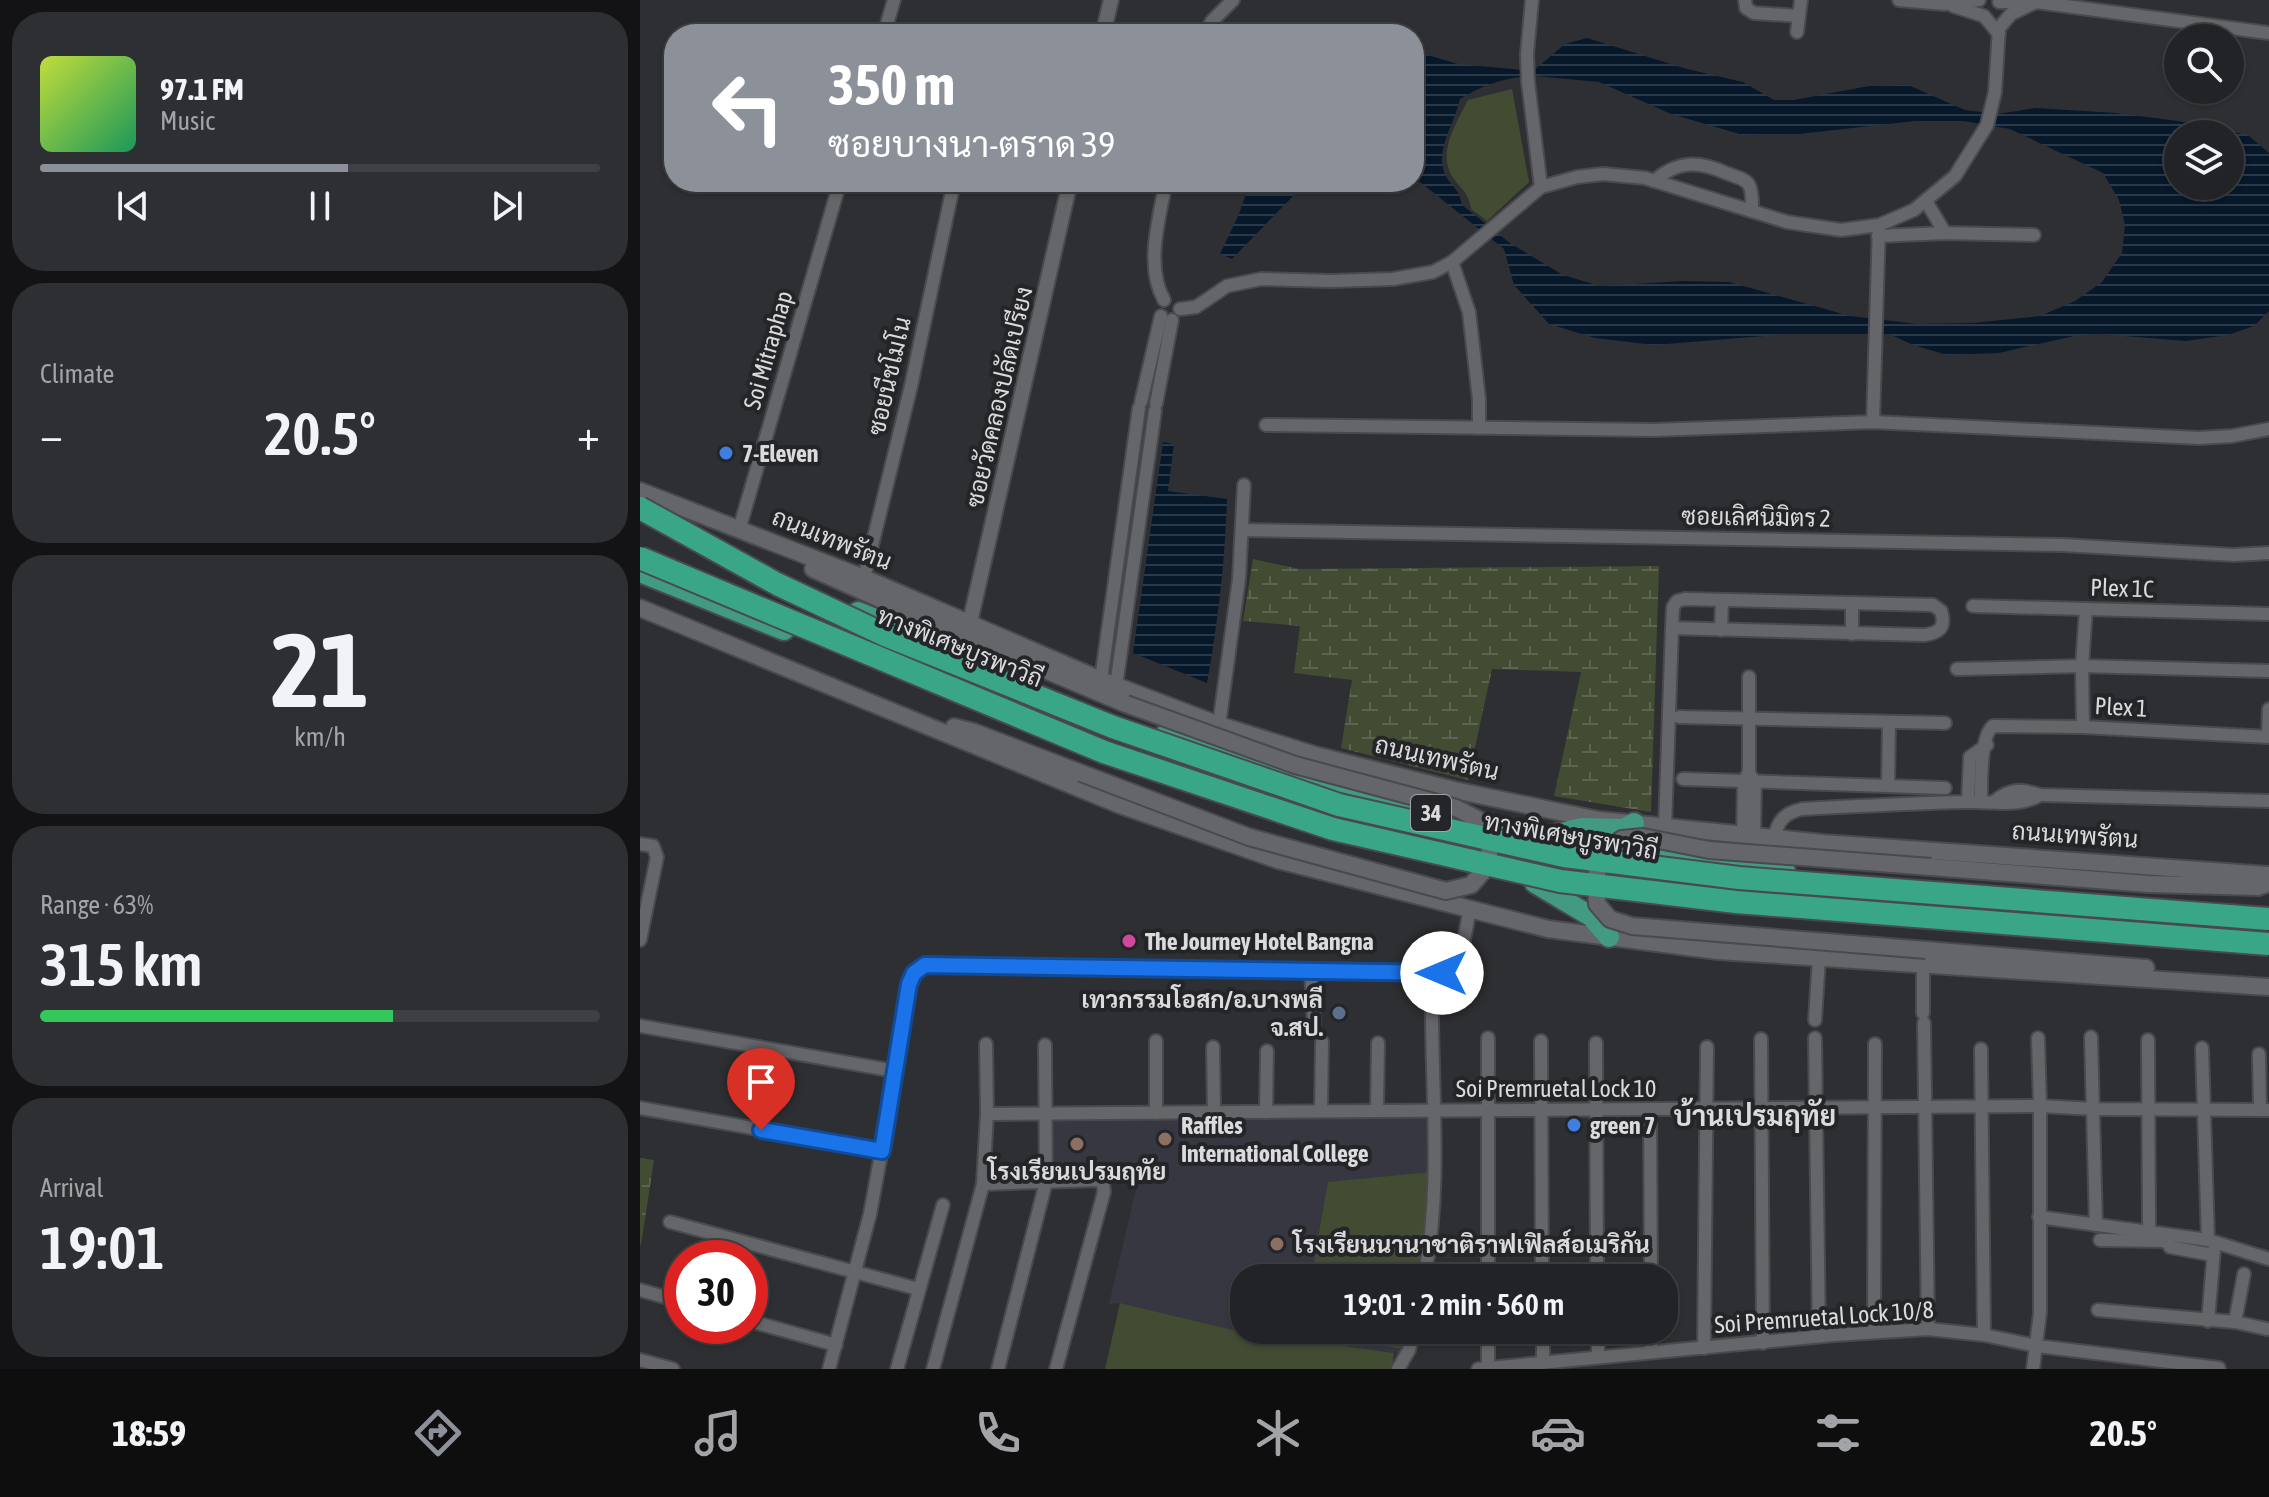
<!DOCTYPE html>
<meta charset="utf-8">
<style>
body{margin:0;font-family:"Asap Condensed",Sarabun,sans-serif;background:#2e2f32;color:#f1f3f6;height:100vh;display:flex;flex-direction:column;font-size:30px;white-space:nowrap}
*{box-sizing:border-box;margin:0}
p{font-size:26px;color:#a2a4a7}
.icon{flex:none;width:44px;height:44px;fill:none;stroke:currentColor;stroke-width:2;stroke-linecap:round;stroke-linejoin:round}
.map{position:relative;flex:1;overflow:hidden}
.panel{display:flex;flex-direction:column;gap:12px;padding:12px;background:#131315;width:640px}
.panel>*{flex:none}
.hud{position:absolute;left:24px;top:24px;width:760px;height:168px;border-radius:32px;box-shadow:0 2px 6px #0004,0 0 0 2px #3f4043;background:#8c9099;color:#fff;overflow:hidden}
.fabs{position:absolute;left:1524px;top:24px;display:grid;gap:16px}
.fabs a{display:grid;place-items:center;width:80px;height:80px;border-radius:50%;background:#222326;box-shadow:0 2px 6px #0004,0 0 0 2px #3f4043;font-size:40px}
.speed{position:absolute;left:24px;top:1240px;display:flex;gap:16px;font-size:40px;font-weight:700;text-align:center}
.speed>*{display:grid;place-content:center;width:104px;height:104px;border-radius:50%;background:#222326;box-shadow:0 2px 6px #0004,0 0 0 2px #3f4043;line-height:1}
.speed .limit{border:12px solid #d22;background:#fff;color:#111}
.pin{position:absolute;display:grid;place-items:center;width:68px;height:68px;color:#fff;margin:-82px -34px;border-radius:50% 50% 50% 0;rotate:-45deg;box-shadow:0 0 8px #0007}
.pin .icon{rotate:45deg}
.me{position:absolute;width:88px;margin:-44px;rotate:270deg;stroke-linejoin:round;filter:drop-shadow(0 0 6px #0008)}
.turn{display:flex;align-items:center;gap:28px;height:168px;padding:0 32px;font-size:36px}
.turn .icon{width:104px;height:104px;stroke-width:2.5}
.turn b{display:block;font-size:56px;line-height:68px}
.big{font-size:60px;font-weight:600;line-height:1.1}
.panel .card{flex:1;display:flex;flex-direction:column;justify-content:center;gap:12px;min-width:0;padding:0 28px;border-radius:32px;background:#2e2f32}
.panel .dial{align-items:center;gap:0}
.dial b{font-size:104px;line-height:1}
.song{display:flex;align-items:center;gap:24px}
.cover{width:96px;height:96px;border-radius:12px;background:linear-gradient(135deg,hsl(70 70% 55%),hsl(150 70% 35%))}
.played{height:8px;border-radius:4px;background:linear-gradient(90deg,#8c9099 55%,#3f4043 55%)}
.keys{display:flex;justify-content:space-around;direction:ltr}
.heat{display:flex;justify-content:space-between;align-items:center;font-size:44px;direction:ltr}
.charge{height:12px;border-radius:6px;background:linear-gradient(90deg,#34c759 63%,#3f4043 0)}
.trip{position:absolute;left:590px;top:1264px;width:448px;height:80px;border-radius:32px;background:#222326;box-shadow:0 2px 6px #0004,0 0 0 2px #3f4043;font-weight:600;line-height:80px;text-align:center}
.tab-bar{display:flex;height:128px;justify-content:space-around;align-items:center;background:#0e0e0f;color:#a2a4a7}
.tab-bar .icon{width:56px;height:56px}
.tab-bar .current{color:#8c9099}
.tab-bar b{font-size:36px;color:#f1f3f6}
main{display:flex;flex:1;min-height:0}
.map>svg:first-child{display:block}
</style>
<main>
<section class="panel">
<div class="card">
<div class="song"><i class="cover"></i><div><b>97.1 FM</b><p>Music</p></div></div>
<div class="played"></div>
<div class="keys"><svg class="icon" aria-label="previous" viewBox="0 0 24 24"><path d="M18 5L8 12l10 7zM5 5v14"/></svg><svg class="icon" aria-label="pause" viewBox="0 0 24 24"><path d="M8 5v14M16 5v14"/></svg><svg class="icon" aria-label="next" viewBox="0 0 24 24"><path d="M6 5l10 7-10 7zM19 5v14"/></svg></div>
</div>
<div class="card"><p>Climate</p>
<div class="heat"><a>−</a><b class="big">20.5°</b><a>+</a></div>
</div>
<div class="card dial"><b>21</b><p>km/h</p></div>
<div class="card"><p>Range · 63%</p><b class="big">315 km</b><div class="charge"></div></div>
<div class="card"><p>Arrival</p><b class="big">19:01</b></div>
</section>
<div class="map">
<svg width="1629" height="1369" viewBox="0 0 1629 1369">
<defs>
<pattern id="wetland-marsh" width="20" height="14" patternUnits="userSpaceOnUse" patternTransform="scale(2)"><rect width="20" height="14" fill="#424c33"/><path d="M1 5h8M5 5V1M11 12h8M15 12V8" fill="none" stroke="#5d6550"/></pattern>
<pattern id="water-rules" width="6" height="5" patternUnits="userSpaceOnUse" patternTransform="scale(2)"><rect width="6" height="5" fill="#06182a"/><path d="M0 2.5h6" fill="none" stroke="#2a3948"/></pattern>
</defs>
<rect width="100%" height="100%" fill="#2e2f32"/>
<!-- built -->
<path fill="#363740" d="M407 1114H793L784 1278H604V1330H773L762 1354 597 1331 480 1303 469 1304 498 1180 466 1171H408Z"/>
<!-- green -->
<g fill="#424c33">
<path d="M872 89 889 182 847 221 831 209C828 188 817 188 810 172 799 149 818 120 828 100Z"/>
<path d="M791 1172 783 1278H671L688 1182Z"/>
<path d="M480 1303 597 1331 754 1353 752 1369H465Z"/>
<path d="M662 1330H770L765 1349 661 1334Z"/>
</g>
<!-- wetland -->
<g fill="url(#wetland-marsh)">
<path d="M613 559 659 569 1019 566 1011 812 914 796 941 672 852 669 828 780 701 748 712 680 654 673 660 626 603 621Z"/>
<path d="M0 1158 14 1160 1 1245H0Z"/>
</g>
<!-- water -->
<g fill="url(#water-rules)" fill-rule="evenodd">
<path d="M947 38 1047 69 1103 82 1134 100H1154L1229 86 1268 85 1325 110 1358 114 1395 108 1476 113 1538 121 1608 135 1629 153V311L1614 326 1588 335 1546 341 1459 334 1434 336 1359 353 1307 355 1273 345 1249 334H1148L1014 345 955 338 909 324 874 285 864 249 780 182 774 181V51L818 64 893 71 925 44ZM895 76 959 82 1031 114 1103 135 1159 134 1275 121H1323L1370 129 1463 173 1479 200 1485 225 1482 253 1462 282 1435 301 1400 316 1333 323 1277 324 1210 316 1089 282 1044 281 960 286 923 275 870 243 822 205C819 186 809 186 804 172 796 147 815 123 820 99 845 84 866 77 895 76ZM1538 134H1590V186H1538Z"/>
<path d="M610 182H684L657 192 592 259 580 254 599 214Z"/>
<path d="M523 442 534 444 528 491 587 499C585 561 578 622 567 683L493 653Z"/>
</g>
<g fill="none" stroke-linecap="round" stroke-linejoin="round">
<!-- minor casing -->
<g stroke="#494a4d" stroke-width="16">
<g id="minor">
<path d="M892 0 887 54 888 82 901 187"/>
<path d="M1105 0 1106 8 1114 13 1159 16"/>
<path d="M1259 0 1304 4 1339 0"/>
<path d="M1359 2H1396L1629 33"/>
<path d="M1313 6 1344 16 1359 34"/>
<path d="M1157 32 1161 0"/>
<path d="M244 34 254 0"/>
<path d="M565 34 572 21 593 0"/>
<path d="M1014 181C1038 160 1059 161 1086 173 1093 176 1105 178 1109 185 1113 192 1112 204 1112 211"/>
<path d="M1286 201 1305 233"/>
<path d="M1238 236 1305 233 1394 235"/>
<path d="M812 262 829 312 839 399V428"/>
<path d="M524 300C505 267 519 218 526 182"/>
<path d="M540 309 556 307 587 286 621 279 690 281 753 279 793 272 812 262 901 187 937 177 963 174 1005 178 1147 222 1201 230 1239 225 1274 210 1315 176 1347 125 1355 92 1359 28 1371 14 1396 2"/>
<path d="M501 402 521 316"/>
<path d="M516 404 532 320"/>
<path d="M1233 422 1239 225"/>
<path d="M626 425 1013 430 1233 422 1559 438 1592 436 1629 429"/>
<path d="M99 530 200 182"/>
<path d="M602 530 1423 545 1594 555 1629 553"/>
<path d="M224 578 271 386 314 182"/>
<path d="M1333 606 1629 614"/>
<path d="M1081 630 1082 600"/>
<path d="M1212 634V603"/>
<path d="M1317 669 1442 666 1629 671"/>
<path d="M461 680 499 408"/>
<path d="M476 686 515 411"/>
<path d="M1039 717 1305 723"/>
<path d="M579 725 599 579 604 485"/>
<path d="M1443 727 1442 666 1446 609"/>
<path d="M1628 737 1629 709"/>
<path d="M1110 775 1115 782 1114 836"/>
<path d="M1043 779 1305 788"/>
<path d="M1248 786 1249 722"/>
<path d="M1355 801C1370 788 1382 789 1400 795L1629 801"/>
<path d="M1328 802 1330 757 1347 745"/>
<path d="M1341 802C1341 784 1340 736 1353 726L1443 727 1629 737"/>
<path d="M1025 827 1032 628 1033 607 1037 601 1045 599 1293 605 1301 611C1306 627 1300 633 1284 635L1032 628"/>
<path d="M1103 835 1104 781 1109 772V677"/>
<path d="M1134 838C1138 821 1144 813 1162 809 1217 806 1273 803 1328 802 1353 801 1378 808 1400 795"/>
<path d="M0 844 13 846 17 857 0 940"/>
<path d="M1283 965V1013"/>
<path d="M671 971 674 1023"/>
<path d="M1175 1020 1179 958"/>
<path d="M1284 1023 1288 1329"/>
<path d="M0 1026 255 1071"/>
<path d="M1451 1037 1456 1225"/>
<path d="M1175 1038 1179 1336"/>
<path d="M1121 1039 1123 1343"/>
<path d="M1508 1040 1509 1230"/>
<path d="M901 1041 902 1278"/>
<path d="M956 1043 957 1278"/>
<path d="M573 1047 574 1112"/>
<path d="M1562 1048 1568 1240"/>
<path d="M1341 1049 1344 1335"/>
<path d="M1619 1054 1620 1110"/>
<path d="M0 1108 242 1151"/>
<path d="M1010 1109 1011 1278"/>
<path d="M681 1111 682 1042"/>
<path d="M737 1111 738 1043"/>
<path d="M626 1112 627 1051"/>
<path d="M516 1113V1041"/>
<path d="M347 1114 1400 1106 1454 1109 1629 1110"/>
<path d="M343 1184 458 1180 463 1183 464 1192 416 1369"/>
<path d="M1399 1217 1568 1240 1629 1259"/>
<path d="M30 1222 278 1289"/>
<path d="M1460 1240 1526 1241 1530 1247 1573 1255"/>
<path d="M784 1278C802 1191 792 1099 792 1010"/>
<path d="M848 1278V1038"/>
<path d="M0 1290 42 1302"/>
<path d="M1458 1310 1595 1322 1627 1329"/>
<path d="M110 1321 196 1345"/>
<path d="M1568 1321 1574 1250"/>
<path d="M1595 1322 1604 1274"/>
<path d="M848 1330V1369"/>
<path d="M903 1330V1363"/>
<path d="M958 1330V1357"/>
<path d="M1011 1330V1352"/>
<path d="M1234 1331 1235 1044"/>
<path d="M1064 1348 1067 1047"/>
<path d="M0 1360 33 1369"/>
<path d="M189 1369 230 1214 248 1116 269 984 278 968 292 965 433 969 802 973C824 966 825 929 830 909"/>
<path d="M257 1369 303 1205"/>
<path d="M293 1369 343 1184 347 1114 346 1044"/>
<path d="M358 1369 406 1182 405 1045"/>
<path d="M758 1369 769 1350 774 1330"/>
<path d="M838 1369 1194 1335 1288 1329 1344 1335 1397 1346 1579 1368"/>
<path d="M1393 1369 1400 1313V1106L1398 1038"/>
</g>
</g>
<!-- tertiary casing -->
<g stroke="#494a4d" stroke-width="18">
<g id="tertiary">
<path d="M463 34 471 0"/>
<path d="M330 622 430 182"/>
</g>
</g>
<!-- secondary casing -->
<g stroke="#494a4d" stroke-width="20">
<g id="secondary">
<path d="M0 491 224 578 461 680 579 725 675 755 814 790 959 820 1183 843 1629 875"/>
<path d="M173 569 298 625 486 704"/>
<path d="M0 608 480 805 638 860 908 929 1078 951 1629 987"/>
<path d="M314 727 334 732 441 773"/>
<path d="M1291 867 1509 884 1618 887 1629 883"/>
<path d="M1286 950 1506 968"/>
</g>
</g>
<!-- trunk casing -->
<g stroke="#494a4d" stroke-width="24">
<g id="trunk">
<path d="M0 572 144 630"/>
<path d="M218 612 325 656"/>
<path d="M526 734 703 792 926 845 1145 871"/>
<path d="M905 837 942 828 984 829 994 823"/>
<path d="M895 883 952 917 969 937"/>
</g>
</g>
<!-- minor -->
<use href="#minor" stroke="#656669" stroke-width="12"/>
<!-- tertiary -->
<use href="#tertiary" stroke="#656669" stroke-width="14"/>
<!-- secondary -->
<use href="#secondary" stroke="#656669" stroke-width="16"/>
<!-- trunk -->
<use href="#trunk" stroke="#429a81" stroke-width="20"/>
<!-- secondary-bridge casing -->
<g stroke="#494a4d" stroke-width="20" stroke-linecap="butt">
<g id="secondary-bridge">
<path d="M441 773 609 837 806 891 831 885 847 867 851 841 843 822 816 808 655 765 486 704"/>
<path d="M1286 950 992 926 970 919 957 904 956 876 965 851 982 839 1003 837 1069 850 1291 867"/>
</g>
</g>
<!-- motorway-bridge casing -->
<g stroke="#494a4d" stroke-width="26" stroke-linecap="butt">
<g id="motorway-bridge">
<path d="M0 508 137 584 245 635 473 727 699 805 924 856 1099 878 1629 919"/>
<path d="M0 558 464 752 693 829 920 881 1096 902 1629 944"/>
</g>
</g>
<!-- secondary-bridge -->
<use href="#secondary-bridge" stroke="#656669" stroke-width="16"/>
<!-- motorway-bridge -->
<use href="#motorway-bridge" stroke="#39a787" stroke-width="22"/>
</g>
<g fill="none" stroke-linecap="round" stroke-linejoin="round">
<!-- route casing -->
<g stroke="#114b97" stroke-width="20">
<path id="route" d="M121 1130 242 1151 269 984 274 973 285 965 802 973"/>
</g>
<!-- route -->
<use href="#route" stroke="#1a73e8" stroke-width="14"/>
</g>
<!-- markers -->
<g fill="#3f7fe0" stroke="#242528" stroke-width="3">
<circle cx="86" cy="453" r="8"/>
<circle cx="934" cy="1125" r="8"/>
</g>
<circle fill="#d1479c" stroke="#242528" stroke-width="3" cx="489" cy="941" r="8"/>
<circle fill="#5c6f8a" stroke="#242528" stroke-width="3" cx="699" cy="1013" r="8"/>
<g fill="#8d6e63" stroke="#242528" stroke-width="3">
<circle cx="525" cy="1139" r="8"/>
<circle cx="437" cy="1144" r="8"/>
<circle cx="637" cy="1244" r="8"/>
</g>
<g text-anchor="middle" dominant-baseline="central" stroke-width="8" stroke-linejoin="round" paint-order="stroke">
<!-- shield labels -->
<rect fill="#242528" stroke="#a4a4a7" stroke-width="2" x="771" y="795" width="40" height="36" rx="6"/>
<g font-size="22" font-weight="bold" fill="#dbdbdd">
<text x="791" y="813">34</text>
</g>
<!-- street labels -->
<g font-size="24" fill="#dbdbdd" stroke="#242528">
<text transform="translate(128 350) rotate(-74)">Soi Mitraphap</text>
<text transform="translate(249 376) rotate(-77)">ซอยนีชโมโน</text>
<text transform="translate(359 397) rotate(-77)">ซอยวัดคลองปลัดเปรียง</text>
<text transform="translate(1116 517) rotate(1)">ซอยเลิศนิมิตร 2</text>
<text transform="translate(192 539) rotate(22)">ถนนเทพรัตน</text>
<text transform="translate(1482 588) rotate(2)">Plex 1C</text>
<text transform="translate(320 647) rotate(22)">ทางพิเศษบูรพาวิถี</text>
<text transform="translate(1481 707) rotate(3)">Plex 1</text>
<text transform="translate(797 758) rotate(13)">ถนนเทพรัตน</text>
<text transform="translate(1435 835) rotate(4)">ถนนเทพรัตน</text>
<text transform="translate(931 836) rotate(10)">ทางพิเศษบูรพาวิถี</text>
<text x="916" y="1088">Soi Premruetal Lock 10</text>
<text transform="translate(1184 1317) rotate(-4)">Soi Premruetal Lock 10/8</text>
</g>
<!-- poi labels -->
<g font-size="24" font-weight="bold" fill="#dbdbdd" stroke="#242528" text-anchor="start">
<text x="102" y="453">7-Eleven</text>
<text x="505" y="941">The Journey Hotel Bangna</text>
<text x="683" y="999" text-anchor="end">เทวกรรมโอสก/อ.บางพลี<tspan x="683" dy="28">จ.สป.</tspan></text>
<text x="541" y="1125">Raffles<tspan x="541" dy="28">International College</tspan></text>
<text x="950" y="1125">green 7</text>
<text x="437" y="1171" text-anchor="middle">โรงเรียนเปรมฤทัย</text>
<text x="653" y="1244">โรงเรียนนานาชาติราฟเฟิลส์อเมริกัน</text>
</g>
<!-- quarter labels -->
<g font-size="28" font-weight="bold" fill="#dbdbdd" stroke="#242528">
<text x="1115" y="1116">บ้านเปรมฤทัย</text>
</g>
</g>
</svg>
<div class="fabs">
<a><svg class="icon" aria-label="search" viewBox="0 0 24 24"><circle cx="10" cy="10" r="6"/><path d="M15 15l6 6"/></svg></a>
<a><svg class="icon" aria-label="layers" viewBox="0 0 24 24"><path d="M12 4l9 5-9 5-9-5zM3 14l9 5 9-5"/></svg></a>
</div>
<div class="speed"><div class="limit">30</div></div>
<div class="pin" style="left:121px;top:1130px;background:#d93025"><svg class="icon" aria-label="arrive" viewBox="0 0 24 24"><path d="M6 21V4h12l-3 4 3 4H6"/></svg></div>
<svg class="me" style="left:802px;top:973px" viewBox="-20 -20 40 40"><circle r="19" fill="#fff"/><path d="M0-13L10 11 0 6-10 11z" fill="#1a73e8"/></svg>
<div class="trip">19:01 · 2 min · 560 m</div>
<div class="hud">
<div class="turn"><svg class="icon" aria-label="left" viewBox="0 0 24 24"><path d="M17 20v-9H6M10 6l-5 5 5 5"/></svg><div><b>350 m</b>ซอยบางนา-ตราด 39</div></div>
</div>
</div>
</main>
<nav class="tab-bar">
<b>18:59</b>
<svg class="icon current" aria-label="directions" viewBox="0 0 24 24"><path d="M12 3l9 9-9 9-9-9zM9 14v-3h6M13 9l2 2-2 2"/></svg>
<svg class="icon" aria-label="music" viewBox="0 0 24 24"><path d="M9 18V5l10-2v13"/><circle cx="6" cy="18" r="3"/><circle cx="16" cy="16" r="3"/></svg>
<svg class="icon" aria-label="phone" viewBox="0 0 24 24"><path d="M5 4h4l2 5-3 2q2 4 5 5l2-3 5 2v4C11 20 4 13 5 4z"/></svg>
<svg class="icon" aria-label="climate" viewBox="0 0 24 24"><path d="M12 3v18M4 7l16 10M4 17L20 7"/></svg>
<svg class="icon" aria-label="car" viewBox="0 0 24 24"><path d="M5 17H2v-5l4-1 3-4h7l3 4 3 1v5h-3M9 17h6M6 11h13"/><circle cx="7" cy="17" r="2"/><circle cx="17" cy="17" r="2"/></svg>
<svg class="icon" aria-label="filters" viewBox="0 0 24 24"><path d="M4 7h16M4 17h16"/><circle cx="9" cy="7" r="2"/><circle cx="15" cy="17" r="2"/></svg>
<b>20.5°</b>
</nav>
